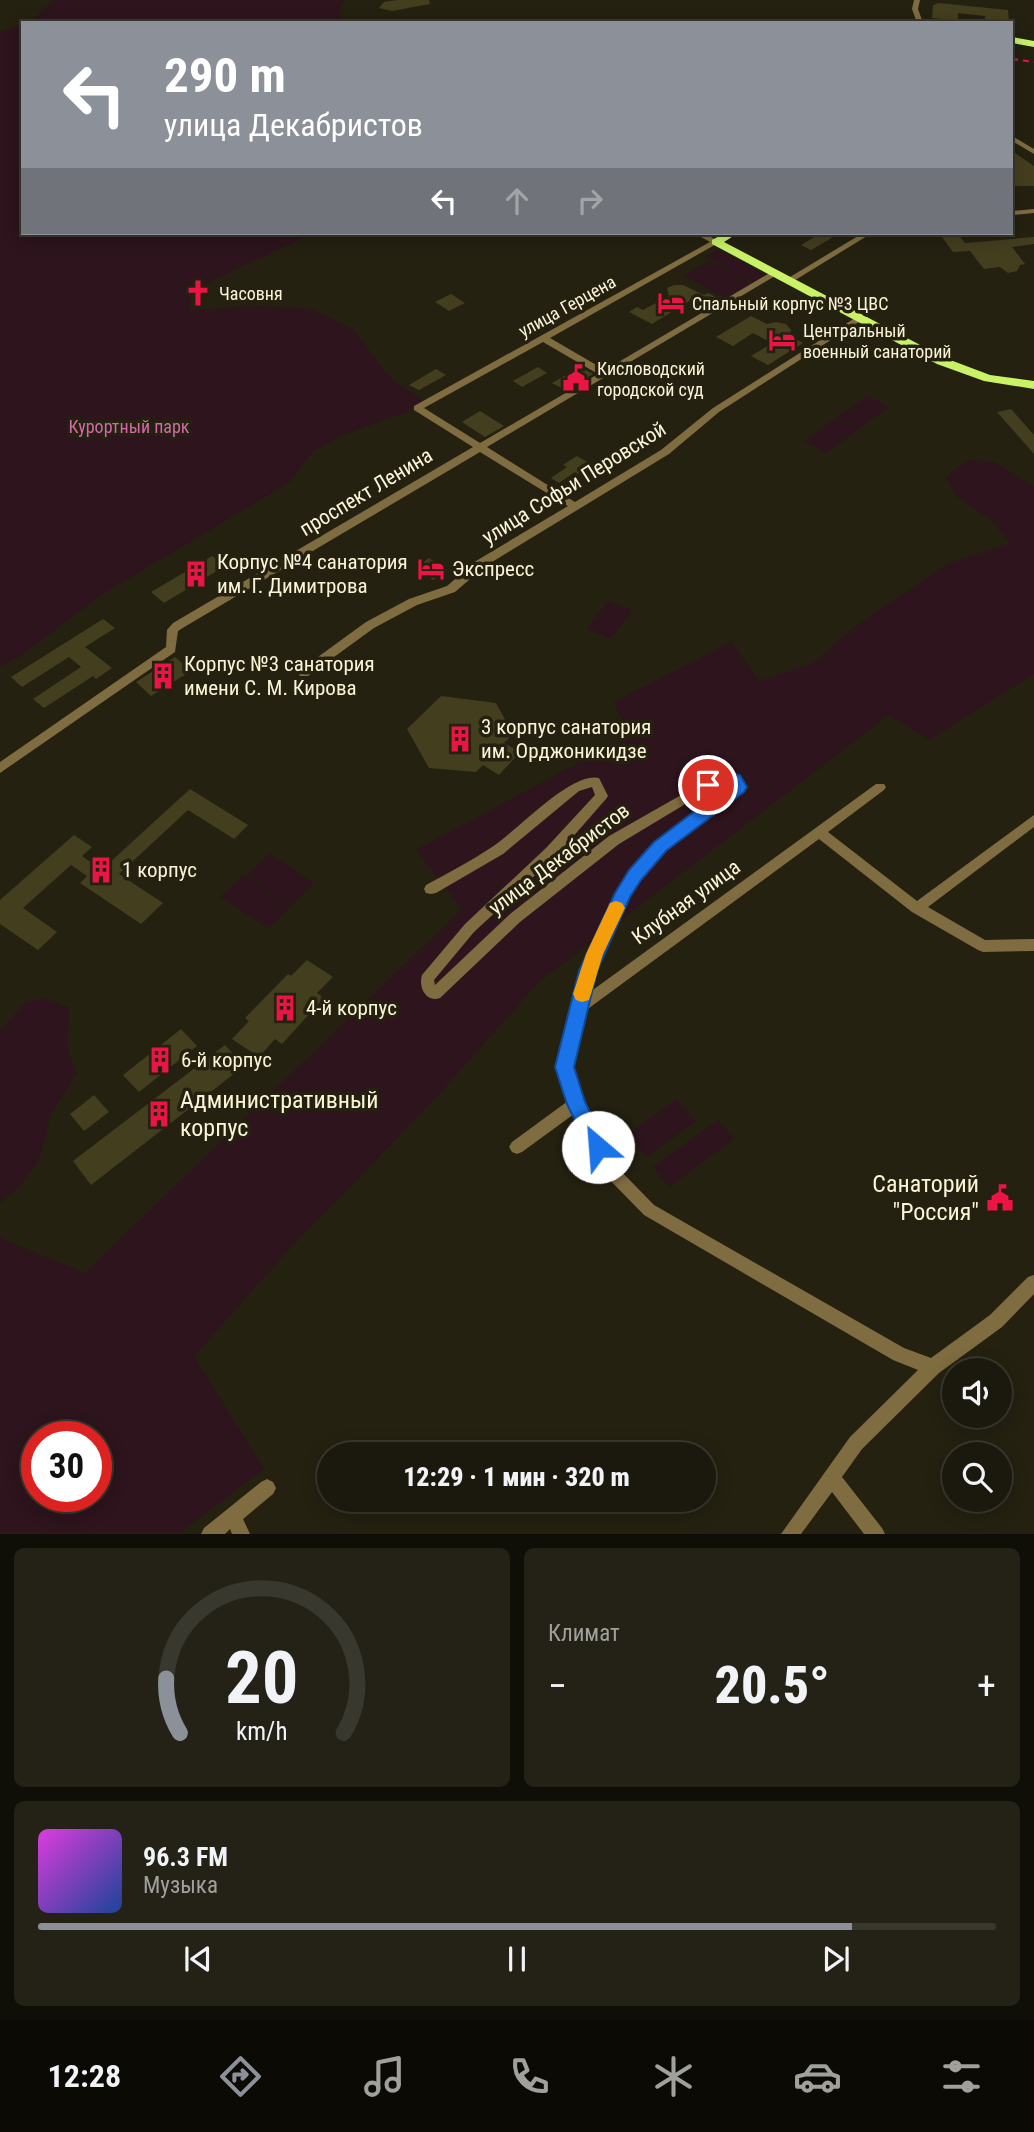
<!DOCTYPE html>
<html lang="ru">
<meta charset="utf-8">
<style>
body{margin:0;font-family:"Roboto Condensed",sans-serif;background:#242216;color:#f1f3f6;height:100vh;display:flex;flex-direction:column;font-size:26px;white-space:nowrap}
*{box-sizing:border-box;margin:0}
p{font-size:23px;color:#a0a09d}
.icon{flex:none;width:38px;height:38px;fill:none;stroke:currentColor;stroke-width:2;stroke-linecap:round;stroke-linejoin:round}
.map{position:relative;height:1534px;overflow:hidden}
.details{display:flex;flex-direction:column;gap:14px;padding:14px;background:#0f0e07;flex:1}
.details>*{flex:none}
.banner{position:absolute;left:21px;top:21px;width:992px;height:214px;border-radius:0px;box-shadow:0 4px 18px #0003,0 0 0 2px #39382e;background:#8c9099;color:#fff;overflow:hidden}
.buttons{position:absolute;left:942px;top:1358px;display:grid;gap:14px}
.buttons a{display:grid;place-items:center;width:70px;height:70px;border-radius:50%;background:#1b190d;box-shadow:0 4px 18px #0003,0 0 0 2px #39382e;font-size:35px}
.speed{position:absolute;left:21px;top:1421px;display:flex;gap:14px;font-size:35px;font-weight:700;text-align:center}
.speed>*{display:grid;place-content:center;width:91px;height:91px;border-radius:50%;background:#1b190d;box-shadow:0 4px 18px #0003,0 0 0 2px #39382e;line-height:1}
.speed .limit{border:10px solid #d22;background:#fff;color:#111}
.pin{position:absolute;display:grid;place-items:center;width:60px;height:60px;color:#fff;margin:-30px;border:4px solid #fff;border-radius:50%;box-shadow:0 2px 7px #0007}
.me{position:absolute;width:77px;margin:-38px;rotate:333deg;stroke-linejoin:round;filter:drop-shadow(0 0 5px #0008)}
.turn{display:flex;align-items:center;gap:24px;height:147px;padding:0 28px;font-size:32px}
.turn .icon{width:91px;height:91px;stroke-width:2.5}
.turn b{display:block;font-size:49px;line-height:60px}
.lanes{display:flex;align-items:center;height:66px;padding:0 28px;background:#0003;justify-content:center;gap:35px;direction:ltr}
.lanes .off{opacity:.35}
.big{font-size:52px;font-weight:800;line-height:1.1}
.details .widget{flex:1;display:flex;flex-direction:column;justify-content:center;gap:10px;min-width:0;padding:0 24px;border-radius:10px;background:#242216}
.details .dial{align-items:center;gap:0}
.dial svg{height:182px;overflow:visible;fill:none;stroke:#39382e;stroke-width:7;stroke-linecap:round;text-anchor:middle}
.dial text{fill:#f1f3f6;stroke:none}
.song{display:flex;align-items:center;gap:21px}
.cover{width:84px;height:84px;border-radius:10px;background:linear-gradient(135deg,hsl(300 70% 55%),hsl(220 70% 35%))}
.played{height:7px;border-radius:4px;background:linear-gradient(90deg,#8c9099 85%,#39382e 85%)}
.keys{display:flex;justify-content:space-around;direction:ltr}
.heat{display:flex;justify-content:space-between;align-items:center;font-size:38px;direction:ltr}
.details .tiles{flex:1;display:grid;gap:14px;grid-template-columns:1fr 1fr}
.widget:last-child{grid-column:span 2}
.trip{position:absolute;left:317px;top:1442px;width:399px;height:70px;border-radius:35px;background:#1b190d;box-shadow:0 4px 18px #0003,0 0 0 2px #39382e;font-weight:800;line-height:70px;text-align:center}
.tabs{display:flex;height:112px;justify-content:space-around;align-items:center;background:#0b0a05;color:#a0a09d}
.tabs .icon{width:49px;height:49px}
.tabs .selected{color:#8c9099}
.tabs b{font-size:32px;color:#f1f3f6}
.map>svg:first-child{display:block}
</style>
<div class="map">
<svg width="1034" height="1534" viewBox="0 0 1034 1534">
<rect width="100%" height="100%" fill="#242111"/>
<!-- green -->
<g fill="#2d141d" fill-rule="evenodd">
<path d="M54 0H344L339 12 343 23H30Z"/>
<path d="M23 25V233H313L193 290 189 310 256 306 311 309 352 328 390 378 424 401 410 411 343 435 312 452 290 482 103 594 19 657 0 666V32Z"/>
<path d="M717 250 721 251 768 276 755 283 705 257Z"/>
<path d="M710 261 753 284 727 299 683 275Z"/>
<path d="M867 396 889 407 826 453 804 441Z"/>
<path d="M969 460 995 462 1034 487V674L929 740 889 715 538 983 431 1103 285 1254 194 1356 264 1469 180 1533H0V1238L85 1273 462 909 416 850 629 736 614 702 731 642 760 681 812 664 856 626 947 564 1010 543 991 520 958 498 946 477ZM37 1437H96V1496H37Z"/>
<path d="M608 601 633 610 611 639 586 629Z"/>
<path d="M270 854 314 883 291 905 247 875Z"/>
<path d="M244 875 291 906 268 928 220 897Z"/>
<path d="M43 998 69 1007 67 1048 77 1073 51 1115 38 1163 15 1191 0 1203V1030L25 1003Z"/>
<path d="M676 1099 696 1121 647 1157 627 1135Z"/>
<path d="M718 1120 734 1139 669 1187 653 1167Z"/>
</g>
<!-- building -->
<g fill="#433e1e">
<path d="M397 0H429L430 4 392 11 379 8 384 2Z"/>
<path d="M939 3 1008 10 1009 21 985 23V16L958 13V21L932 18 933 5Z"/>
<path d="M1012 151 1034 166V186H1012Z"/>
<path d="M821 233H840L811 250 801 245Z"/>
<path d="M939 233H957L965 243 1034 237V244L1012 247 1025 264 1020 265 1017 271 1008 273 1000 267 984 269 970 251 953 252Z"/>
<path d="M674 285H683L704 295 708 293 718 298 703 306 691 300 652 324 629 312 637 307 643 310 669 296 667 288Z"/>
<path d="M451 294 465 303 449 311 435 302Z"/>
<path d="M751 316 767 324 776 322 786 324 791 330 790 336 803 343 768 365 751 356 772 343 753 333 733 346 716 337Z"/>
<path d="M538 367 547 373 522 387 513 381Z"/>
<path d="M580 367 593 374 565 390 552 383Z"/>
<path d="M436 369 446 375 419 390 409 385Z"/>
<path d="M1011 409 1034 435V454L997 412Z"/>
<path d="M480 411 504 426 485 437 462 422Z"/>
<path d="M577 456 601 470 587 479 575 472 559 483 551 478 567 467 563 465Z"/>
<path d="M212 556 225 566 164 603 151 592Z"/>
<path d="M429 558 447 570 433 580 415 568Z"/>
<path d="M103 619 115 628 85 647 112 668 96 679 93 676 44 708 33 699 81 667 69 657 22 687 11 677Z"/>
<path d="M175 657 191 671 151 696 136 682Z"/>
<path d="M441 696 496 703 513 734 504 743 520 752 499 775 483 765 476 772 429 768 407 729Z"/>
<path d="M190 789 248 825 234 839 188 810 119 874 163 903 141 924 80 883 87 876 71 865 23 908 57 932 38 950 0 924V900L74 835 92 847 82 856 96 866 108 864Z"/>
<path d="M307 960 333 977 317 993 324 998 282 1044 275 1039 259 1057 232 1039 249 1021 245 1018 288 974 291 976Z"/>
<path d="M181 1029 197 1046 139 1092 123 1075Z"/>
<path d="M225 1045 244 1066 91 1185 73 1161Z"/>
<path d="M94 1095 109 1112 84 1131 70 1114Z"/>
</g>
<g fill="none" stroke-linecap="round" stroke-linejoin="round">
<!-- minor -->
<g fill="#7f6c40" fill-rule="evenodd">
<path d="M914 0H920L918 9 923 23H917L912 9Z"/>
<path d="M1012 136 1034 149V154L1012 141Z"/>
<path d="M1034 209V213L1012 215V211Z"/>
<path d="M694 233H704L720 242 550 338 605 370 773 271 780 273 487 447 575 502 661 450 713 408 858 316 865 318 719 412 669 454 484 567 455 592 417 605 374 628 308 676H300L298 673 300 670 366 622 409 599 447 586 476 561 568 506 480 452 181 629 178 631 175 652 0 773V762L166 647 167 630 173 623 473 447 414 410V406L710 242ZM543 342 598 374 480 443 424 408Z"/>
<path d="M863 233H872L792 282 785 280Z"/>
<path d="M722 773 738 776 745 787 734 799C713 815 684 832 665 851 630 884 601 946 590 992L876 784H884L886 787 884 790 828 832 917 901 1034 815V827L928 907 985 940 1034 939V951L983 952 978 950 912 912 819 839 585 1011 572 1067 583 1103 613 1163 654 1205 904 1348 931 1358 990 1315 1028 1277 1034 1275V1294L1002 1327 939 1373 862 1449 842 1477 882 1528 885 1534H864L832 1492 801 1534H781L850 1437 918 1370 893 1360 644 1215 603 1173 574 1114 522 1152 517 1154 512 1152 509 1147 512 1142 568 1101 558 1067 581 971 618 889 655 843 726 793 732 786 730 783H723L712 788 619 844 520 922 440 998C426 1003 418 987 422 975L465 924 546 848 595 795 592 787 579 791 503 854 436 893 431 894 426 893 424 889 426 885C448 873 471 861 492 847 517 831 571 771 599 778L608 796 606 799 556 856 474 932 434 980 435 985 510 914 609 836 704 782Z"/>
<path d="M267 1479 273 1482 276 1488 273 1494 243 1519 250 1534H232L230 1529 225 1534H201L204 1528 261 1482Z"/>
</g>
<!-- major -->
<g fill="#c9f267" fill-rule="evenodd">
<path d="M1012 37 1034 41V47L1012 43Z"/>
<path d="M725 233H738L724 242 945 358 990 375 1034 381V389L984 381 937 364 712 244V240Z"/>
</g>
<!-- rail -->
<path stroke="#ea1445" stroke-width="2" stroke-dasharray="6 5" stroke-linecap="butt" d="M1012 59 1034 62"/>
</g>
<!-- route -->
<path fill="#1a73e8" stroke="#114b97" stroke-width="2" d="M722 772 740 775 747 787 744 792 666 851 641 880 630 897 597 971 574 1067 585 1102 607 1147 605 1153 598 1156 591 1153 567 1104 555 1067 579 971 615 893 629 870 654 842 729 785 724 784 708 791 699 785 702 780Z"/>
<!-- slow -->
<path fill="#f59e0b" d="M616 901 622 903 625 908 603 954 591 994 589 1000 582 1002 576 1000 573 994 586 954 610 903Z"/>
<!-- icons -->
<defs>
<g id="church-bare" transform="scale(2.1)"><path d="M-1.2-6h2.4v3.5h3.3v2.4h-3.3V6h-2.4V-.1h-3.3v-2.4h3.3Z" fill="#ea1445" stroke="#242111" stroke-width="2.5" paint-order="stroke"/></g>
<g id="hotel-bare" transform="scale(2.1)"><path d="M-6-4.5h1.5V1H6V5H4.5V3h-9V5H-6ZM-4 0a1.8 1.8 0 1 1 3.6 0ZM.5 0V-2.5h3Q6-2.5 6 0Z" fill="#ea1445" stroke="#242111" stroke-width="2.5" paint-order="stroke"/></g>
<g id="civic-bare" transform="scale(2.1)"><path d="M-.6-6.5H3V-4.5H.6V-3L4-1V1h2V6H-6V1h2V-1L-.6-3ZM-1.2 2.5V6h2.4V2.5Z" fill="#ea1445" stroke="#242111" stroke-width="2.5" paint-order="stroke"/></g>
<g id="building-bare" transform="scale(2.1)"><path d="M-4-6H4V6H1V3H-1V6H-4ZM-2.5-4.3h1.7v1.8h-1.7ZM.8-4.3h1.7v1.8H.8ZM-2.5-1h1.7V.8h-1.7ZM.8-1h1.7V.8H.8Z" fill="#ea1445" stroke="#242111" stroke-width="2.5" paint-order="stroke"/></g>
</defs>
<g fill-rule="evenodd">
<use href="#church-bare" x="198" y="293"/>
<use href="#hotel-bare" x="671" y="303"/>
<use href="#hotel-bare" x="782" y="340"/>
<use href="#civic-bare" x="576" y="378"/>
<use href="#hotel-bare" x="431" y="569"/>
<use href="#building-bare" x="196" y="574"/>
<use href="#building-bare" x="163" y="676"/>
<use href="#building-bare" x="460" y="739"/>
<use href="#building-bare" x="101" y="870"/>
<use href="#building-bare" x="285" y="1008"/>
<use href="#building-bare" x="160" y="1060"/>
<use href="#building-bare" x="159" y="1114"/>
<use href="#civic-bare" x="1000" y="1198"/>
</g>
<g text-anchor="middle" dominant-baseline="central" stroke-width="7" stroke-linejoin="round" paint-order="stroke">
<!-- far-poi labels -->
<g font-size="18" fill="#fcf4d7" stroke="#242111" text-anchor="start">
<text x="219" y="293">Часовня</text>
<text x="692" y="303">Спальный корпус №3 ЦВС</text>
<text x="803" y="330">Центральный<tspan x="803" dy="21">военный санаторий</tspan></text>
<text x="597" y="368">Кисловодский<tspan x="597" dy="21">городской суд</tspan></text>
</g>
<!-- far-street labels -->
<g font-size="18" fill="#fcf4d7" stroke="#242111">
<text transform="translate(567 306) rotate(-29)">улица Герцена</text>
</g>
<!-- far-park labels -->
<g font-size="18" fill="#d668a8" stroke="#242111">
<text x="129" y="426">Курортный парк</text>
</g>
<!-- street labels -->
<g font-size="21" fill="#fcf4d7" stroke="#242111">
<text transform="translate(574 483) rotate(-32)">улица Софьи Перовской</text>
<text transform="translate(366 492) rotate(-31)">проспект Ленина</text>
<text transform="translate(559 859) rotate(-37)">улица Декабристов</text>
<text transform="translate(686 902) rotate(-36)">Клубная улица</text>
</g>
<!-- poi labels -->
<g font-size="21" fill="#fcf4d7" stroke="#242111" text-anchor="start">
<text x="217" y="562">Корпус №4 санатория<tspan x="217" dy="24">им. Г. Димитрова</tspan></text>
<text x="452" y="569">Экспресс</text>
<text x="184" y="664">Корпус №3 санатория<tspan x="184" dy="24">имени С. М. Кирова</tspan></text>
<text x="481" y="727">3 корпус санатория<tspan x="481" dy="24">им. Орджоникидзе</tspan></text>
<text x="122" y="870">1 корпус</text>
<text x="306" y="1008">4-й корпус</text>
<text x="181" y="1060">6-й корпус</text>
</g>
<!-- near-poi labels -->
<g font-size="24" fill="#fcf4d7" stroke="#242111" text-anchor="start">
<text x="180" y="1100">Административный<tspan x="180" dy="28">корпус</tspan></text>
<text x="979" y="1184" text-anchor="end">Санаторий<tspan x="979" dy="28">"Россия"</tspan></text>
</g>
</g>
</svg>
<div class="buttons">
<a><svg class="icon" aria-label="sound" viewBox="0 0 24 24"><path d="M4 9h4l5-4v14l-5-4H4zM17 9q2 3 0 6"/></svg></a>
<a><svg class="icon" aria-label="search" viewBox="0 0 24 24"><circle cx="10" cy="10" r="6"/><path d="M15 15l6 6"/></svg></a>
</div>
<div class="speed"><div class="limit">30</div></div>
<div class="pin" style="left:708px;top:785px;background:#d93025"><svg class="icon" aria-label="arrive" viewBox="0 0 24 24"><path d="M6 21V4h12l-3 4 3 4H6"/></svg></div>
<svg class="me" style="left:598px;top:1147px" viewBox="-20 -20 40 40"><circle r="19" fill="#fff"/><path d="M0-13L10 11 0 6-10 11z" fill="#1a73e8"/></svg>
<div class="trip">12:29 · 1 мин · 320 m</div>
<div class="banner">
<div class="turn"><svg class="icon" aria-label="left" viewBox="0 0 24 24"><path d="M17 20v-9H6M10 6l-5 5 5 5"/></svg><div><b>290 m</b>улица Декабристов</div></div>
<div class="lanes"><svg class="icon" aria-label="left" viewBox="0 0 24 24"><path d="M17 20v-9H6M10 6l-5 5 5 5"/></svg><svg class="icon off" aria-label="ahead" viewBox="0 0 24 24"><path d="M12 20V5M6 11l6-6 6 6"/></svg><svg class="icon off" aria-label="right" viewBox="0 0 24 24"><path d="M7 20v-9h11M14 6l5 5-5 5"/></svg></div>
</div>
</div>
<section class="details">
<div class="tiles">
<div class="widget dial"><svg viewBox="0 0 100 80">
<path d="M14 69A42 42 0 1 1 86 69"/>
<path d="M14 69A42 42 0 0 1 8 45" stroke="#8c9099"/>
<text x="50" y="56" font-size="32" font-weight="700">20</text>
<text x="50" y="72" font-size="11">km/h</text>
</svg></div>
<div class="widget"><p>Климат</p>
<div class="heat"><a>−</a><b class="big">20.5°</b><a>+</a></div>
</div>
<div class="widget">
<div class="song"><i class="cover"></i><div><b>96.3 FM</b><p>Музыка</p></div></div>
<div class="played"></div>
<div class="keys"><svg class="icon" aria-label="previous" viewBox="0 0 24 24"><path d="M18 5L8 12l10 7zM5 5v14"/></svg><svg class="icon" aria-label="pause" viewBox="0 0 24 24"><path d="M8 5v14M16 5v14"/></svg><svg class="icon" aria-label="next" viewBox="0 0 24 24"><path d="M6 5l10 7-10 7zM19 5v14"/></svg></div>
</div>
</div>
</section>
<nav class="tabs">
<b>12:28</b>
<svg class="icon selected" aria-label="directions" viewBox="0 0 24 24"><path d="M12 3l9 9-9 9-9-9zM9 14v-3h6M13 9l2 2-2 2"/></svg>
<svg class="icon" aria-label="music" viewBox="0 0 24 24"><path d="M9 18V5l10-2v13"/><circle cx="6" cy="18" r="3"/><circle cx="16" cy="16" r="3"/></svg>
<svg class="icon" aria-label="phone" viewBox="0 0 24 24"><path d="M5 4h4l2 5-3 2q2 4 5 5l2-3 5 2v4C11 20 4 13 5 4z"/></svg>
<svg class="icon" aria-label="climate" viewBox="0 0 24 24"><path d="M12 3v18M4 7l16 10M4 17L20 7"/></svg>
<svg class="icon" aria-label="car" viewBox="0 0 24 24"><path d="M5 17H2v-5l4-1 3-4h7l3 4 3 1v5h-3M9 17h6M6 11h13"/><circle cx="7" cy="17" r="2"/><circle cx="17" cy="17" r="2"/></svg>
<svg class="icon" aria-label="filters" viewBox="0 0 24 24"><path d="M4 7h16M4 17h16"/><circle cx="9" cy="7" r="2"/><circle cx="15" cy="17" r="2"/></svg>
</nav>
